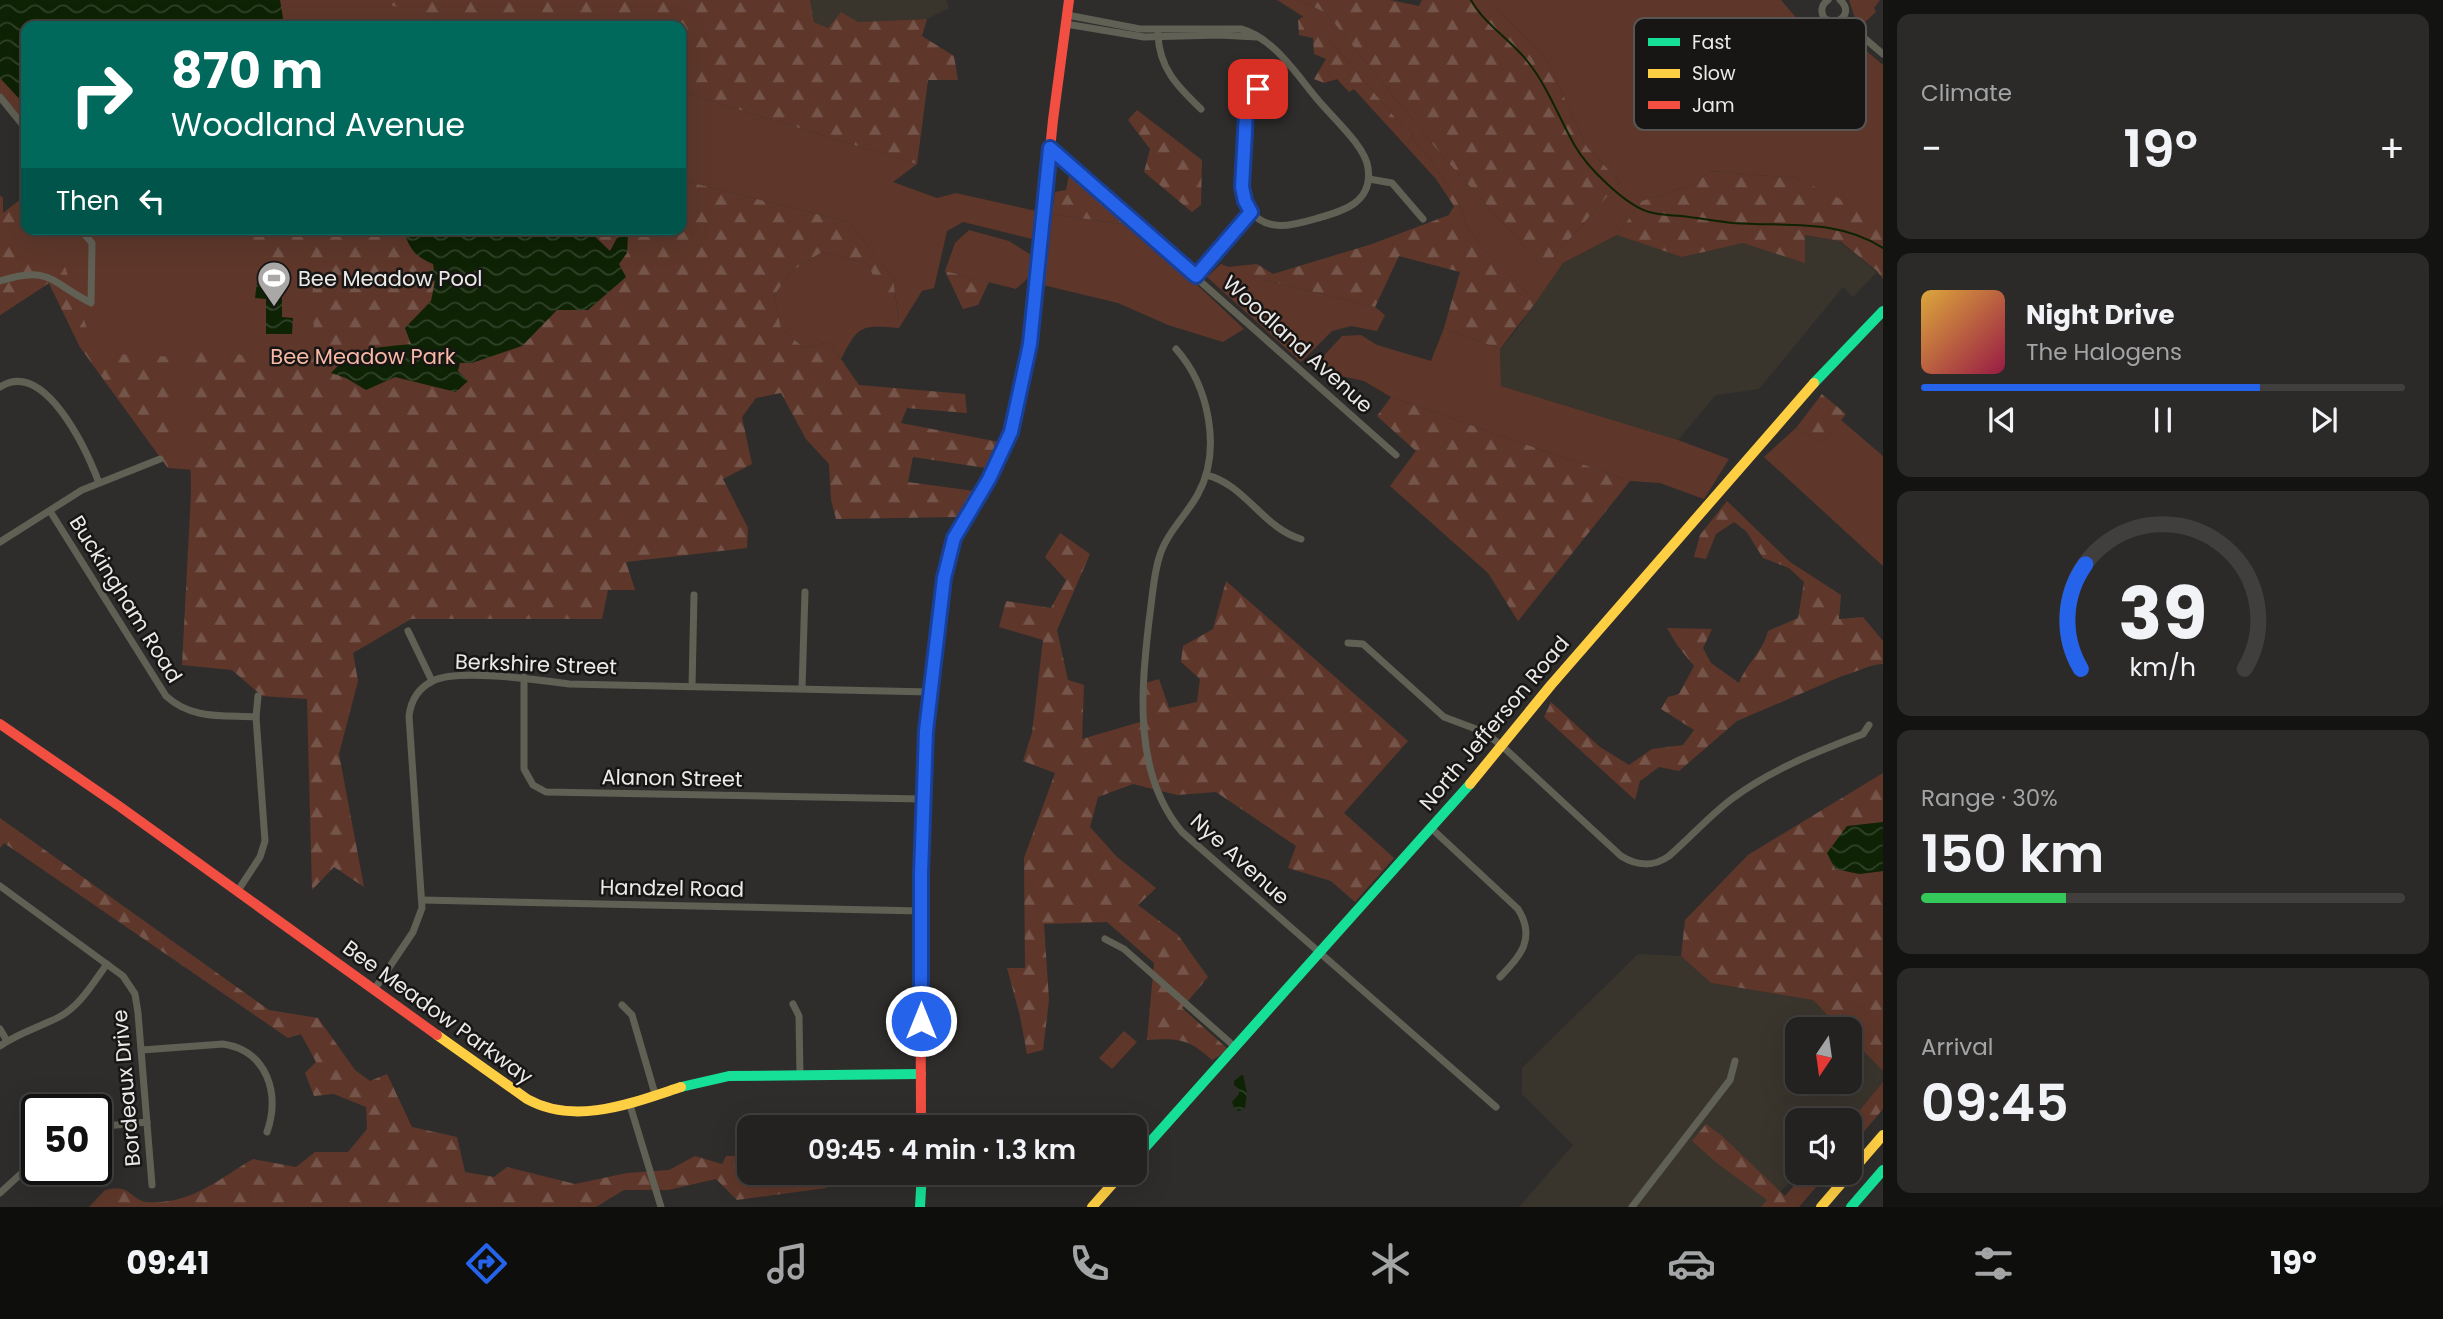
<!DOCTYPE html>
<meta charset="utf-8">
<style>
body{margin:0;font-family:Poppins,sans-serif;background:#2b2a29;color:#f1f3f6;height:100vh;display:flex;flex-direction:column;font-size:26px;white-space:nowrap}
*{box-sizing:border-box;margin:0}
p{font-size:23px;color:#a3a4a5}
.icon{flex:none;width:38px;height:38px;fill:none;stroke:currentColor;stroke-width:2;stroke-linecap:round;stroke-linejoin:round}
.map{position:relative;flex:1;overflow:hidden}
.details{display:flex;flex-direction:column;gap:14px;padding:14px;background:#131312;width:560px}
.details>*{flex:none}
.banner{position:absolute;left:21px;top:21px;width:665px;height:214px;border-radius:14px;box-shadow:0 7px 28px #0002,0 0 0 2px #403f3e;background:#00695c;color:#fff;overflow:hidden}
.needle{width:46px;rotate:193deg}
.fabs{position:absolute;left:1785px;top:1017px;display:grid;gap:14px}
.fabs a{display:grid;place-items:center;width:77px;height:77px;border-radius:14px;background:#232220;box-shadow:0 7px 28px #0002,0 0 0 2px #403f3e;font-size:35px}
.speed{position:absolute;left:21px;top:1094px;display:flex;gap:14px;font-size:35px;font-weight:700;text-align:center}
.speed>*{display:grid;place-content:center;width:91px;height:91px;border-radius:50%;background:#232220;box-shadow:0 7px 28px #0002,0 0 0 2px #403f3e;line-height:1}
.speed .limit{border:4px solid #111;border-radius:10px;background:#fff;color:#111}
.pin{position:absolute;display:grid;place-items:center;width:60px;height:60px;color:#fff;margin:-30px;border-radius:14px;box-shadow:0 4px 10px #0006}
.me{position:absolute;width:77px;margin:-38px;rotate:0deg;stroke-linejoin:round;filter:drop-shadow(0 0 5px #0008)}
.turn{display:flex;align-items:center;gap:24px;height:147px;padding:0 35px;font-size:32px}
.turn .icon{width:91px;height:91px;stroke-width:2.5}
.turn b{display:block;font-size:49px;line-height:60px}
.then{display:flex;align-items:center;height:66px;padding:0 35px;background:#0003;gap:14px;font-size:26px}
.big{font-size:52px;font-weight:600;line-height:1.1}
.details .tile{flex:1;display:flex;flex-direction:column;justify-content:center;gap:10px;min-width:0;padding:0 24px;border-radius:14px;background:#2b2a29}
.details .dial{align-items:center;gap:0}
.dial svg{height:182px;overflow:visible;fill:none;stroke:#403f3e;stroke-width:7;stroke-linecap:round;text-anchor:middle}
.dial text{fill:#f1f3f6;stroke:none}
.song{display:flex;align-items:center;gap:21px}
.cover{width:84px;height:84px;border-radius:10px;background:linear-gradient(135deg,hsl(40 70% 55%),hsl(340 70% 35%))}
.played{height:7px;border-radius:4px;background:linear-gradient(90deg,#2563eb 70%,#403f3e 70%)}
.keys{display:flex;justify-content:space-around;direction:ltr}
.heat{display:flex;justify-content:space-between;align-items:center;font-size:38px;direction:ltr}
.charge{height:10px;border-radius:5px;background:linear-gradient(90deg,#34c759 30%,#403f3e 0)}
.trip{position:absolute;left:737px;top:1115px;width:410px;height:70px;border-radius:14px;background:#232220;box-shadow:0 7px 28px #0002,0 0 0 2px #403f3e;font-weight:600;line-height:70px;text-align:center}
.dock{display:flex;height:112px;justify-content:space-around;align-items:center;background:#0e0e0d;color:#a3a4a5}
.dock .icon{width:49px;height:49px}
.dock .on{color:#2563eb}
.dock b{font-size:32px;color:#f1f3f6}
main{display:flex;flex:1;min-height:0}
.map>svg:first-child{display:block}
</style>
<main>
<div class="map">
<svg width="1883" height="1207" viewBox="0 0 1883 1207">
<defs>
<pattern id="forest-firs" width="22" height="20" patternUnits="userSpaceOnUse" patternTransform="scale(1.75)"><rect width="22" height="20" fill="#5e372a"/><path d="M5 1l3.5 6h-7zM16 11l3.5 6h-7z" fill="#755449"/></pattern>
<pattern id="water-waves" width="16" height="10" patternUnits="userSpaceOnUse" patternTransform="scale(1.75)"><rect width="16" height="10" fill="#0e2204"/><path d="M0 5q4-4 8 0t8 0" fill="none" stroke="#314229"/></pattern>
</defs>
<rect width="100%" height="100%" fill="#2f2d2b"/>
<!-- built -->
<g fill="#39352d">
<path d="M810 0H946L949 8 927 19 858 22 841 12 828 28 814 22Z"/>
<path d="M1617 235 1682 257 1743 243 1805 262V235L1839 241 1877 272 1853 297 1843 287 1759 389 1716 395 1678 440 1501 386 1500 349 1512 336 1563 263Z"/>
<path d="M1638 954 1681 956 1711 983 1813 1000 1841 1029H1797V1082H1850V1037L1883 1071V1082L1850 1122 1797 1120V1172L1799 1173 1765 1207H1519L1573 1145 1522 1094V1068Z"/>
</g>
<!-- green -->
<g fill="#5e372a">
<path d="M0 0H425L435 17 467 26H26V124L0 92Z"/>
<path d="M1277 0H1299L1326 13 1443 157 1544 268 1620 182 1587 147 1547 60 1501 13 1494 0H1781L1799 21 1738 59 1726 96 1742 113C1747 101 1747 87 1755 77 1772 54 1800 42 1814 18L1830 29 1842 30 1883 65V221L1796 178 1710 171 1694 184 1642 201 1617 235 1563 263 1536 302 1483 248 1467 227 1459 202 1429 158 1318 26Z"/>
<path d="M1849 0H1880L1874 8 1876 12 1863 24 1855 18Z"/>
<path d="M681 92 917 164 893 182 937 198 956 193 1036 211 1032 239 963 222 947 231 934 288 922 291 899 328C860 325 859 325 841 359L829 342 804 348 781 328 774 296 790 272 822 252 867 264 899 321 893 278 849 222 681 180Z"/>
<path d="M26 195V229H670L402 486 168 468 80 347 49 283 0 315V216Z"/>
<path d="M1052 214 1120 224 1125 217 1244 329 1223 342 1168 325 1118 303 1043 285Z"/>
<path d="M969 230 1009 241 1033 256 1029 277 1016 289 945 271 955 243Z"/>
<path d="M1221 264 1265 280 1375 307 1385 315 1377 331 1351 326 1332 331 1301 362 1207 277Z"/>
<path d="M1444 328 1500 349 1501 386 1678 440 1729 459 1704 499 1660 483 1630 481 1391 397 1364 381 1341 376 1318 362 1342 336 1361 335 1377 345 1431 361Z"/>
<path d="M1841 420 1883 456V566L1764 457 1796 428 1823 443Z"/>
<path d="M1124 1031 1137 1042 1112 1069 1099 1058Z"/>
</g>
<!-- forest -->
<g fill="url(#forest-firs)">
<path d="M372 0H810L814 22 828 28 841 12 858 22 927 19 922 36 954 56 958 80H928L917 164 681 92V26H467Z"/>
<path d="M1299 0H1390L1419 6 1422 0H1494L1501 13 1547 60 1587 147 1620 182 1544 268 1443 157 1326 13Z"/>
<path d="M1304 16 1318 26 1429 158 1459 202 1467 227 1483 248 1536 302 1500 349 1444 328 1460 272 1399 256 1375 307 1265 280 1228 267 1257 264 1273 274 1372 244 1449 215 1454 206 1436 179 1354 89 1349 92 1337 79 1324 83 1314 79 1326 59 1314 54 1313 38 1299 35 1298 20Z"/>
<path d="M1137 110 1202 160 1201 205 1192 212 1144 172 1150 149 1128 120Z"/>
<path d="M1070 170 1125 217 1121 224 1052 214 1055 192 1066 190Z"/>
<path d="M1710 171 1796 178 1876 216 1883 221V279L1877 271 1840 241 1805 235V263L1743 243 1682 257 1617 235 1642 201 1694 184Z"/>
<path d="M681 180 849 222 893 278 899 323 867 264 822 252 790 272 774 296 781 328 804 348 829 342 859 385 965 394 967 413 907 408 901 423 999 442 986 468 913 457 908 482 974 491 958 517 836 519 831 500 829 464 806 439 781 393 756 398 742 417 752 464 723 479 748 528 747 548 626 562 635 590H608L602 619H411L353 653 358 681 339 754 364 887 334 867 312 890 307 699 262 696 232 670 182 665 191 493 189 342 266 361 297 357 314 342 312 264 273 261 253 242 209 229H409L405 232 420 259 433 263 434 270 427 279 435 280 431 300 405 328 411 344 366 348 346 378 366 390 395 377 455 392 460 363H473L522 346 557 309 588 310 610 251 587 229H681Z"/>
<path d="M0 195 3 198V213L26 195V229H34L14 237 31 265 65 267 96 353 175 357 168 468 80 347 49 283 0 315Z"/>
<path d="M945 271 989 282 978 305 963 309Z"/>
<path d="M1822 394 1846 414 1823 443 1796 428Z"/>
<path d="M1391 397 1630 481 1518 621 1488 573 1390 486 1416 451 1377 416Z"/>
<path d="M1727 501 1790 562 1841 595 1839 619 1863 617 1883 641V664C1873 663 1854 673 1842 676L1737 721 1679 771 1659 767 1640 781 1635 800 1544 717 1551 702 1600 747 1629 765 1652 749 1683 745 1694 730 1661 709 1668 697 1679 694 1694 666 1677 645 1667 628 1712 629 1703 648 1711 663 1739 683C1746 664 1763 652 1768 631L1798 618 1804 582 1789 568 1763 558 1746 531 1734 522 1716 534 1706 559 1694 557 1700 535Z"/>
<path d="M1060 533 1090 554 1057 630 1068 680 1084 685 1082 739 1147 720 1146 683 1159 679 1169 708 1197 702 1200 679 1181 662 1183 646 1213 629 1226 581 1408 741 1344 813 1394 858 1355 902 1331 881 1288 868 1296 846 1216 792 1177 795 1133 784 1098 797 1090 827 1117 857 1156 888 1138 905 1178 935 1208 977 1182 1008 1229 1050 1212 1060C1188 1038 1178 1038 1147 1040L1154 963 1107 922 1044 924 1049 1000 1043 1050 1027 1054 1020 1016 1007 968H1025L1024 858 1055 773 1023 761 1032 733 1043 640 999 627 1006 601 1051 608 1066 580 1045 557Z"/>
<path d="M1883 773V822L1874 824 1859 874 1883 871V1071L1850 1037V1029H1841L1813 1000 1711 983 1681 956 1685 920 1748 855Z"/>
<path d="M0 818 269 1010 318 1018 355 1070 370 1081 387 1074 412 1127 457 1137 465 1172 494 1177 507 1167 575 1184 627 1173 669 1170 695 1156 722 1164 726 1156H749V1172L836 1173 826 1188 737 1200 716 1179 668 1190H624L596 1207H89L105 1190C110 1189 117 1188 122 1189 131 1191 136 1201 146 1202 191 1205 217 1180 253 1159L296 1167 315 1152H348L367 1129 366 1107 334 1094 314 1096 305 1073 316 1062 301 1034 288 1038 4 843 0 848Z"/>
<path d="M1883 1082V1109L1850 1148V1122Z"/>
<path d="M1706 1124 1722 1136 1785 1196 1805 1173H1828L1799 1207H1761L1767 1200 1718 1164 1692 1141Z"/>
</g>
<!-- water -->
<g fill="url(#water-waves)">
<path d="M0 0H280L283 18 280 26H26V106L0 78Z"/>
<path d="M409 229H587L610 251 617 238 628 235 627 253 619 264 626 277 588 310H557L522 346 472 363H460L458 371 468 381 456 392 395 377 366 390 346 378 331 373C356 346 376 348 411 344L405 328 431 301 435 281 426 279V272L434 270 433 264C416 257 410 250 404 232Z"/>
<path d="M257 282H282V317L293 318 292 334H266V299L255 298Z"/>
<path d="M1883 822V871L1859 874 1835 869 1827 853 1847 826Z"/>
<path d="M1243 1074 1247 1093 1245 1108 1239 1111 1235 1109 1232 1102 1239 1094V1089L1234 1085V1081Z"/>
</g>
<g fill="none" stroke-linecap="round" stroke-linejoin="round">
<!-- stream -->
<path stroke="#0e2204" stroke-width="2" d="M1471 0C1484 24 1511 40 1528 62 1548 87 1559 118 1575 146 1587 167 1625 205 1649 212 1659 215 1670 215 1681 216 1698 218 1716 221 1733 223 1785 227 1837 218 1883 248"/>
<!-- street -->
<g stroke="#606055" stroke-width="7">
<path d="M1828 0C1821 5 1820 12 1825 19L1835 22C1847 18 1849 8 1840 0"/>
<path d="M1067 15 1140 29H1241C1274 38 1296 74 1318 100 1332 117 1366 147 1368 168 1373 202 1344 211 1318 218 1294 225 1266 234 1249 209 1238 193 1243 123 1248 104L1253 95 1286 62"/>
<path d="M1842 19 1883 54"/>
<path d="M1066 24 1144 37 1219 35 1257 37"/>
<path d="M1158 34C1159 68 1177 86 1201 109"/>
<path d="M0 97 26 129"/>
<path d="M1050 148 1396 455"/>
<path d="M1369 179 1392 183 1423 219"/>
<path d="M1196 276 1251 212"/>
<path d="M0 281C50 265 50 282 91 303L92 243 80 229"/>
<path d="M1176 349C1209 386 1222 450 1198 494 1186 516 1166 533 1159 558 1153 578 1152 601 1149 621 1141 691 1133 774 1182 832L1496 1107"/>
<path d="M0 387C45 358 87 451 99 483"/>
<path d="M1206 475C1245 484 1263 528 1301 539"/>
<path d="M50 511 166 696C192 720 224 715 256 717"/>
<path d="M0 542 82 490 160 459"/>
<path d="M408 631 432 681"/>
<path d="M1348 643 1363 644 1444 717 1484 732 1501 745 1621 856C1637 866 1654 867 1669 856 1691 837 1710 815 1733 798 1774 768 1817 752 1863 734L1869 725"/>
<path d="M524 677V769L533 785 546 792 922 799"/>
<path d="M692 686 694 595"/>
<path d="M802 688 805 592"/>
<path d="M1431 828 1518 909C1536 938 1521 956 1500 977"/>
<path d="M0 886 123 976 135 994 138 1013 152 1185"/>
<path d="M237 892 260 857 265 841 256 717 258 696"/>
<path d="M422 900 921 911"/>
<path d="M1105 939 1124 949 1235 1047"/>
<path d="M374 990 413 932 422 908 409 716C411 700 418 688 433 681 458 668 540 680 569 684L930 692"/>
<path d="M793 1004 799 1016 800 1075"/>
<path d="M622 1005 632 1015 655 1094"/>
<path d="M0 1029 7 1041"/>
<path d="M0 1046C18 1033 40 1027 59 1017 80 1006 93 983 107 964"/>
<path d="M142 1050 223 1044C268 1051 280 1094 267 1132"/>
<path d="M629 1102 661 1207"/>
<path d="M96 1127 147 1122"/>
<path d="M0 1193 37 1159"/>
<path d="M1632 1207 1730 1080 1735 1061"/>
</g>
<!-- fast -->
<g stroke="#16e098" stroke-width="10">
<path d="M1814 383 1883 311"/>
<path d="M681 1087 729 1076 921 1074"/>
<path d="M1134 1160 1470 784"/>
<path d="M920 1207 922 1172"/>
<path d="M1851 1207 1883 1170"/>
</g>
<!-- slow -->
<g stroke="#ffcf43" stroke-width="10">
<path d="M934 660C939 625 940 570 954 538 969 507 994 477 1005 444 1029 374 1034 301 1042 228"/>
<path d="M1470 784 1551 685 1814 383"/>
<path d="M437 1035 527 1099C575 1126 632 1103 681 1087"/>
<path d="M1092 1207 1123 1172"/>
<path d="M1821 1207 1883 1135"/>
</g>
<!-- jam -->
<g stroke="#f24e42" stroke-width="10">
<path d="M1042 228 1053 120 1069 0"/>
<path d="M0 724 119 806 437 1035"/>
<path d="M921 1127C921 971 916 815 934 660"/>
</g>
</g>
<g fill="none" stroke-linecap="round" stroke-linejoin="round">
<!-- route casing -->
<g stroke="#184099" stroke-width="18">
<path id="route" d="M921 1021V874L926 731 944 578 954 538 989 479 1011 432 1030 344 1050 148 1196 276 1251 212 1245 201 1242 187 1246 113 1250 100 1258 89"/>
</g>
<!-- route -->
<use href="#route" stroke="#2563eb" stroke-width="12"/>
</g>
<!-- icons -->
<defs>
<g id="stadium-pin" transform="scale(1.75)"><path d="M0 17L-7.5 6A9.5 9.5 0 1 1 7.5 6Z" fill="#a9a8a6" stroke="#171615"/><path d="M0-5a6.5 5 0 1 0 0 10a6.5 5 0 1 0 0-10ZM-3.5-1.8h7v3.6h-7Z" fill="#fff"/></g>
</defs>
<g fill-rule="evenodd">
<use href="#stadium-pin" x="274" y="278"/>
</g>
<g text-anchor="middle" dominant-baseline="central" stroke-width="5" stroke-linejoin="round" paint-order="stroke">
<!-- poi labels -->
<g font-size="21" fill="#ebeae8" stroke="#171615" text-anchor="start">
<text x="298" y="278">Bee Meadow Pool</text>
</g>
<!-- street labels -->
<g font-size="21" fill="#ebeae8" stroke="#171615">
<text transform="translate(1298 344) rotate(42)">Woodland Avenue</text>
<text transform="translate(126 599) rotate(58)">Buckingham Road</text>
<text transform="translate(536 664) rotate(2)">Berkshire Street</text>
<text transform="translate(1494 723) rotate(-50)">North Jefferson Road</text>
<text transform="translate(672 778) rotate(1)">Alanon Street</text>
<text transform="translate(1240 859) rotate(42)">Nye Avenue</text>
<text transform="translate(672 888) rotate(1)">Handzel Road</text>
<text transform="translate(438 1012) rotate(36)">Bee Meadow Parkway</text>
<text transform="translate(126 1088) rotate(-95)">Bordeaux Drive</text>
</g>
<!-- park labels -->
<g font-size="21" fill="#f8b8a5" stroke="#171615">
<text x="363" y="356">Bee Meadow Park</text>
</g>
</g>
<!-- legend -->
<rect x="1634" y="18" width="232" height="112" rx="10" fill="#171615" stroke="#575654" stroke-width="2"/>
<rect x="1648" y="38" width="32" height="8" fill="#16e098"/>
<rect x="1648" y="69" width="32" height="9" fill="#ffcf43"/>
<rect x="1648" y="101" width="32" height="8" fill="#f24e42"/>
<g font-size="19" fill="#ebeae8">
<text x="1692" y="49">Fast</text>
<text x="1692" y="80">Slow</text>
<text x="1692" y="112">Jam</text>
</g>
</svg>
<div class="fabs">
<a><svg class="needle" viewBox="-14 -14 28 28"><path d="M0-13l5 13h-10z" fill="#e53935"/><path d="M0 13l5-13h-10z" fill="#a3a4a5"/></svg></a>
<a><svg class="icon" aria-label="sound" viewBox="0 0 24 24"><path d="M4 9h4l5-4v14l-5-4H4zM17 9q2 3 0 6"/></svg></a>
</div>
<div class="speed"><div class="limit">50</div></div>
<div class="pin" style="left:1258px;top:89px;background:#d93025"><svg class="icon" aria-label="arrive" viewBox="0 0 24 24"><path d="M6 21V4h12l-3 4 3 4H6"/></svg></div>
<svg class="me" style="left:921px;top:1021px" viewBox="-20 -20 40 40"><circle r="17" fill="#2563eb" stroke="#fff" stroke-width="3"/><path d="M0-11L8 9 0 5-8 9z" fill="#fff"/></svg>
<div class="trip">09:45 · 4 min · 1.3 km</div>
<div class="banner">
<div class="turn"><svg class="icon" aria-label="right" viewBox="0 0 24 24"><path d="M7 20v-9h11M14 6l5 5-5 5"/></svg><div><b>870 m</b>Woodland Avenue</div></div>
<div class="then">Then<svg class="icon" aria-label="left" viewBox="0 0 24 24"><path d="M17 20v-9H6M10 6l-5 5 5 5"/></svg></div>
</div>
</div>
<section class="details">
<div class="tile"><p>Climate</p>
<div class="heat"><a>−</a><b class="big">19°</b><a>+</a></div>
</div>
<div class="tile">
<div class="song"><i class="cover"></i><div><b>Night Drive</b><p>The Halogens</p></div></div>
<div class="played"></div>
<div class="keys"><svg class="icon" aria-label="previous" viewBox="0 0 24 24"><path d="M18 5L8 12l10 7zM5 5v14"/></svg><svg class="icon" aria-label="pause" viewBox="0 0 24 24"><path d="M8 5v14M16 5v14"/></svg><svg class="icon" aria-label="next" viewBox="0 0 24 24"><path d="M6 5l10 7-10 7zM19 5v14"/></svg></div>
</div>
<div class="tile dial"><svg viewBox="0 0 100 80">
<path d="M14 69A42 42 0 1 1 86 69"/>
<path d="M14 69A42 42 0 0 1 16 23" stroke="#2563eb"/>
<text x="50" y="56" font-size="32" font-weight="700">39</text>
<text x="50" y="72" font-size="11">km/h</text>
</svg></div>
<div class="tile"><p>Range · 30%</p><b class="big">150 km</b><div class="charge"></div></div>
<div class="tile"><p>Arrival</p><b class="big">09:45</b></div>
</section>
</main>
<nav class="dock">
<b>09:41</b>
<svg class="icon on" aria-label="directions" viewBox="0 0 24 24"><path d="M12 3l9 9-9 9-9-9zM9 14v-3h6M13 9l2 2-2 2"/></svg>
<svg class="icon" aria-label="music" viewBox="0 0 24 24"><path d="M9 18V5l10-2v13"/><circle cx="6" cy="18" r="3"/><circle cx="16" cy="16" r="3"/></svg>
<svg class="icon" aria-label="phone" viewBox="0 0 24 24"><path d="M5 4h4l2 5-3 2q2 4 5 5l2-3 5 2v4C11 20 4 13 5 4z"/></svg>
<svg class="icon" aria-label="climate" viewBox="0 0 24 24"><path d="M12 3v18M4 7l16 10M4 17L20 7"/></svg>
<svg class="icon" aria-label="car" viewBox="0 0 24 24"><path d="M5 17H2v-5l4-1 3-4h7l3 4 3 1v5h-3M9 17h6M6 11h13"/><circle cx="7" cy="17" r="2"/><circle cx="17" cy="17" r="2"/></svg>
<svg class="icon" aria-label="filters" viewBox="0 0 24 24"><path d="M4 7h16M4 17h16"/><circle cx="9" cy="7" r="2"/><circle cx="15" cy="17" r="2"/></svg>
<b>19°</b>
</nav>
